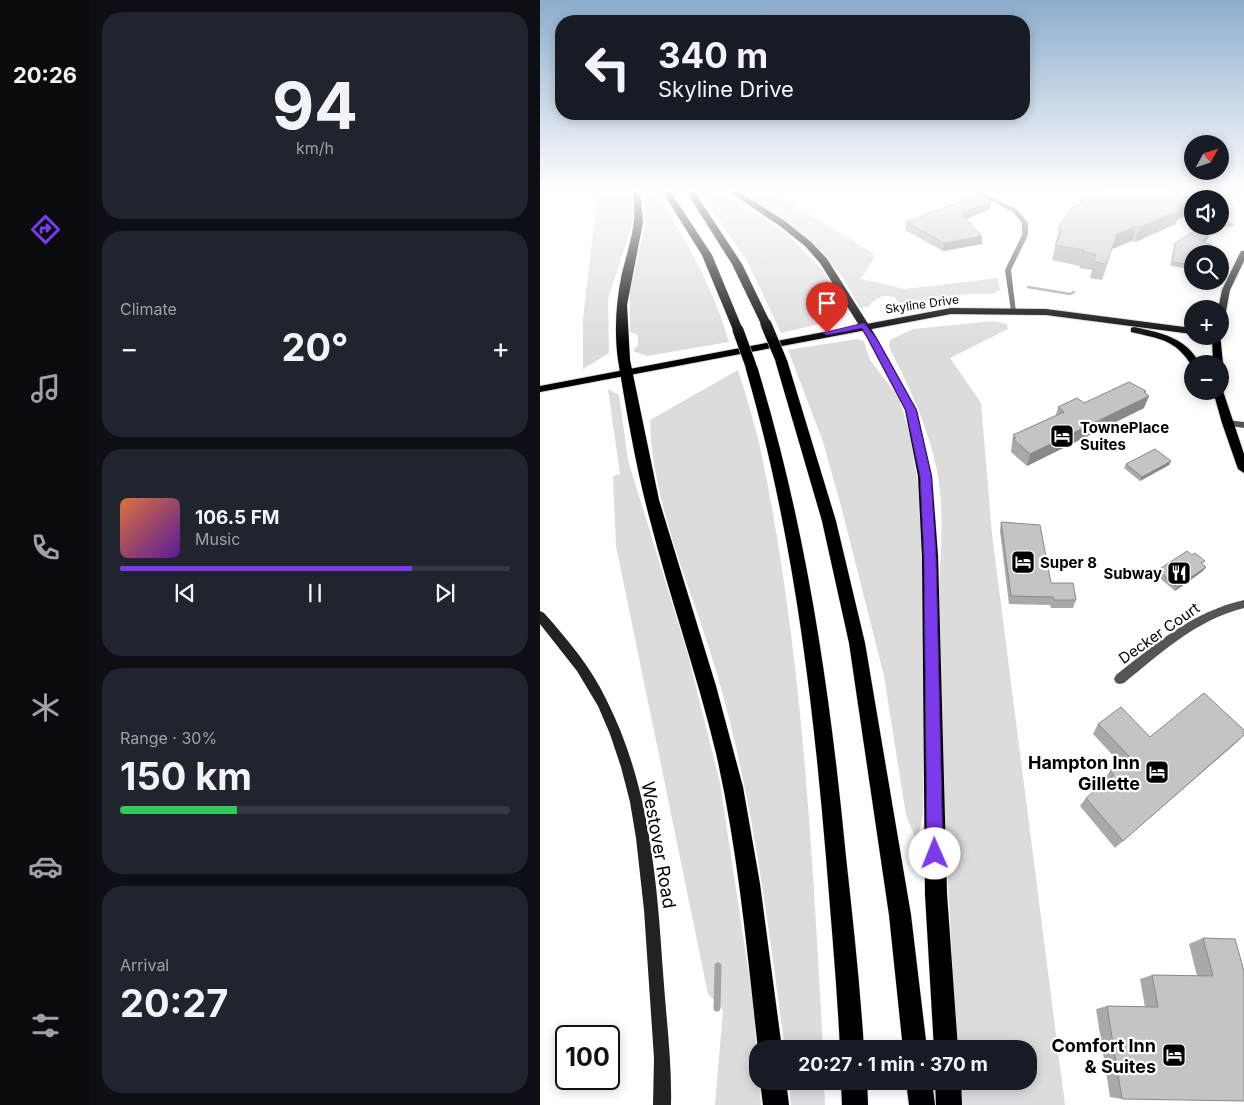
<!DOCTYPE html>
<meta charset="utf-8">
<style>
body{margin:0;font-family:Inter,sans-serif;background:#20242c;color:#f1f3f6;height:100vh;display:flex;flex-direction:column;font-size:19px;white-space:nowrap}
*{box-sizing:border-box;margin:0}
p{font-size:16px;color:#9ea1a6}
.icon{flex:none;width:28px;height:28px;fill:none;stroke:currentColor;stroke-width:2;stroke-linecap:round;stroke-linejoin:round}
.map{position:relative;flex:1;overflow:hidden}
.drawer{display:flex;flex-direction:column;gap:12px;padding:12px;background:#0d0f14;width:450px}
.drawer>*{flex:none}
.hud{position:absolute;left:15px;top:15px;width:475px;height:105px;border-radius:20px;box-shadow:0 2px 12px #0003;background:#171b24;color:#f1f3f6;overflow:hidden}
.needle{width:32px;rotate:50deg}
.controls{position:absolute;left:644px;top:135px;display:grid;gap:10px}
.controls a{display:grid;place-items:center;width:45px;height:45px;border-radius:50%;background:#171b24;box-shadow:0 2px 12px #0003;font-size:25px}
.speed{position:absolute;left:15px;top:1025px;display:flex;gap:10px;font-size:25px;font-weight:700;text-align:center}
.speed>*{display:grid;place-content:center;width:65px;height:65px;border-radius:50%;background:#171b24;box-shadow:0 2px 12px #0003;line-height:1}
.speed .limit{border:2px solid #111;border-radius:8px;background:#fff;color:#111}
.pin{position:absolute;display:grid;place-items:center;width:42px;height:42px;color:#fff;margin:-51px -21px;border-radius:50% 50% 50% 0;rotate:-45deg;box-shadow:0 0 5px #0007}
.pin .icon{rotate:45deg}
.me{position:absolute;width:55px;margin:-28px;rotate:359deg;stroke-linejoin:round;filter:drop-shadow(0 0 4px #0008)}
.turn{display:flex;align-items:center;gap:18px;height:105px;padding:0 20px;font-size:22px}
.turn .icon{width:65px;height:65px;stroke-width:2.5}
.turn b{display:block;font-size:35px;line-height:42px}
.big{font-size:38px;font-weight:700;line-height:1.1}
.drawer .tile{flex:1;display:flex;flex-direction:column;justify-content:center;gap:8px;min-width:0;padding:0 18px;border-radius:20px;background:#20242c}
.drawer .dial{align-items:center;gap:0}
.dial b{font-size:65px;line-height:1}
.song{display:flex;align-items:center;gap:15px}
.cover{width:60px;height:60px;border-radius:8px;background:linear-gradient(135deg,hsl(20 70% 55%),hsl(270 70% 35%))}
.played{height:5px;border-radius:2px;background:linear-gradient(90deg,#7c3aed 75%,#363941 75%)}
.keys{display:flex;justify-content:space-around;direction:ltr}
.heat{display:flex;justify-content:space-between;align-items:center;font-size:28px;direction:ltr}
.charge{height:8px;border-radius:4px;background:linear-gradient(90deg,#34c759 30%,#363941 0)}
.trip{position:absolute;left:209px;top:1040px;width:288px;height:50px;border-radius:20px;background:#171b24;box-shadow:0 2px 12px #0003;font-weight:700;line-height:50px;text-align:center}
main{display:flex;flex:1;min-height:0}
.menu{display:flex;flex-direction:column;width:90px;justify-content:space-around;align-items:center;background:#090b0e;color:#9ea1a6}
.menu .icon{width:35px;height:35px}
.menu .active{color:#7c3aed}
.menu b{font-size:22px;color:#f1f3f6}
.map>svg:first-child{display:block}
</style>
<main>
<nav class="menu">
<b>20:26</b>
<svg class="icon active" aria-label="directions" viewBox="0 0 24 24"><path d="M12 3l9 9-9 9-9-9zM9 14v-3h6M13 9l2 2-2 2"/></svg>
<svg class="icon" aria-label="music" viewBox="0 0 24 24"><path d="M9 18V5l10-2v13"/><circle cx="6" cy="18" r="3"/><circle cx="16" cy="16" r="3"/></svg>
<svg class="icon" aria-label="phone" viewBox="0 0 24 24"><path d="M5 4h4l2 5-3 2q2 4 5 5l2-3 5 2v4C11 20 4 13 5 4z"/></svg>
<svg class="icon" aria-label="climate" viewBox="0 0 24 24"><path d="M12 3v18M4 7l16 10M4 17L20 7"/></svg>
<svg class="icon" aria-label="car" viewBox="0 0 24 24"><path d="M5 17H2v-5l4-1 3-4h7l3 4 3 1v5h-3M9 17h6M6 11h13"/><circle cx="7" cy="17" r="2"/><circle cx="17" cy="17" r="2"/></svg>
<svg class="icon" aria-label="filters" viewBox="0 0 24 24"><path d="M4 7h16M4 17h16"/><circle cx="9" cy="7" r="2"/><circle cx="15" cy="17" r="2"/></svg>
</nav>
<section class="drawer">
<div class="tile dial"><b>94</b><p>km/h</p></div>
<div class="tile"><p>Climate</p>
<div class="heat"><a>−</a><b class="big">20°</b><a>+</a></div>
</div>
<div class="tile">
<div class="song"><i class="cover"></i><div><b>106.5 FM</b><p>Music</p></div></div>
<div class="played"></div>
<div class="keys"><svg class="icon" aria-label="previous" viewBox="0 0 24 24"><path d="M18 5L8 12l10 7zM5 5v14"/></svg><svg class="icon" aria-label="pause" viewBox="0 0 24 24"><path d="M8 5v14M16 5v14"/></svg><svg class="icon" aria-label="next" viewBox="0 0 24 24"><path d="M6 5l10 7-10 7zM19 5v14"/></svg></div>
</div>
<div class="tile"><p>Range · 30%</p><b class="big">150 km</b><div class="charge"></div></div>
<div class="tile"><p>Arrival</p><b class="big">20:27</b></div>
</section>
<div class="map">
<svg width="704" height="1105" viewBox="0 0 704 1105">
<rect width="100%" height="100%" fill="#fff"/>
<!-- green -->
<g fill="#dcdcdc">
<path d="M58 191H90L95 216 68 299 69 353 43 369V318Z"/>
<path d="M102 191H115C146 238 173 288 189 342L107 356 93 351 98 345V335L90 332V291L106 221Z"/>
<path d="M159 191H183L247 234 283 271 299 297 302 311 291 321 241 333 206 259Z"/>
<path d="M196 191H230L333 253 334 258 321 279 365 289 458 278 460 290 453 294H430L360 305 355 298C344 293 335 298 328 307L320 308 302 276 271 243Z"/>
<path d="M453 321 467 324 468 329 410 358 441 403 452 534 525 1105H422L420 1081H488V1049H418C408 910 403 772 398 633 397 579 407 523 397 470 387 424 370 389 349 347L350 340 373 329Z"/>
<path d="M317 339 324 341 330 360 359 398 370 435 378 484 383 564V814L377 842 366 815 344 676 301 506 283 442 248 350Z"/>
<path d="M198 370C206 396 214 421 220 447 262 645 272 847 283 1049H245C231 948 219 846 196 747 188 713 179 678 168 645 144 571 112 498 110 420Z"/>
<path d="M68 389 79 395 88 460 148 655 180 783 214 1008 218 1081H219L221 1105H175L183 1010 168 994 76 546 73 476 80 474Z"/>
<path d="M249 1081H284L285 1105H251Z"/>
</g>
<g fill="none" stroke-linecap="round" stroke-linejoin="round">
<!-- stream-far1 -->
<g stroke="#a3a3a3" stroke-width="2.5">
<path d="M680 216 692 225"/>
<path d="M675 227 692 225"/>
<path d="M488 287 530 294 534 292"/>
</g>
<!-- stream -->
<path stroke="#a3a3a3" stroke-width="7" d="M177 1008 178 966"/>
<!-- primary casing -->
<g stroke="#dbdbdb" stroke-width="2">
<g id="primary">
<path d="M701 251H704V261L690 290 684 322 680 325V309H678L682 290Z"/>
<path d="M411 308 506 309 652 328V334L506 315 411 314 0 392V386Z"/>
<path d="M594 327C621 333 646 337 660 364H652V366C635 339 620 339 591 332V328Z"/>
<path d="M680 334 683 364 680 366V364H673L672 336H680Z"/>
<path d="M680 388 683 391 704 454V473L698 469 682 423 673 391H680Z"/>
</g>
</g>
<!-- highway casing -->
<g stroke="#dbdbdb" stroke-width="1">
<g id="highway">
<path d="M92 191H100L103 222 87 305 90 360 119 500 176 686 203 787 220 884 242 1049H218C207 950 198 850 176 753 157 674 130 598 110 520 96 468 87 414 78 360 74 331 76 301 82 273 89 245 99 220 92 191Z"/>
<path d="M122 191H130L172 255 203 330 202 332 198 333 193 330 162 255Z"/>
<path d="M146 191H154L202 264 231 324 230 326H222L221 324 192 264Z"/>
<path d="M188 191H198L246 222 271 242 287 259 337 338 377 410 392 476 398 556 407 894 418 1049H394L385 894 382 556 378 476 365 410 327 338 280 263 265 246 240 226Z"/>
<path d="M241 357 247 360 296 521 325 643 371 915 387 1049H363L349 915 309 643 282 521 235 360Z"/>
<path d="M211 363 217 366C266 526 290 690 306 857 313 921 320 984 324 1049H300C297 985 291 921 286 857 272 690 252 527 205 366Z"/>
<path d="M220 1081H246L249 1105H223Z"/>
<path d="M301 1081H327L328 1105H302Z"/>
<path d="M366 1081H392L395 1105H369Z"/>
<path d="M395 1081H421L422 1105H396Z"/>
</g>
</g>
<!-- street -->
<g fill="#555" fill-rule="evenodd">
<path d="M432 191H440L477 210 488 223V235L471 270 476 312 471 311 465 270 482 235V223L473 212Z"/>
<path d="M687 420 704 422V428L684 425 683 423Z"/>
<path d="M704 600V608C656 620 621 653 584 683L580 684 576 683 574 679 576 675C617 643 652 612 704 600Z"/>
</g>
<!-- secondary -->
<path fill="#222" fill-rule="evenodd" d="M0 611 4 613C27 639 51 667 66 699 109 783 117 879 123 972 126 1017 132 1060 131 1105H113L114 1058 104 910 96 838 90 802 81 767 70 734 58 706 37 671 0 624Z"/>
<!-- primary -->
<use href="#primary" fill="#000" fill-rule="evenodd"/>
<!-- highway -->
<use href="#highway" fill="#000" fill-rule="evenodd"/>
<!-- highway-bridge casing -->
<g stroke="#dbdbdb" stroke-width="12" stroke-linecap="butt">
<g id="highway-bridge">
<path d="M226 324 241 360"/>
<path d="M198 330 211 366"/>
</g>
</g>
<!-- highway-bridge -->
<use href="#highway-bridge" stroke="#000" stroke-width="11"/>
</g>
<!-- wall -->
<g fill="#a9a9a9">
<path d="M420 198 450 209 426 219 442 236V244L403 251 365 230 366 222 419 202Z"/>
<path d="M540 201 649 214 637 220 636 224 595 242 592 241 572 249 562 280 550 278 552 270 539 268 540 266 512 260 520 224 539 205Z"/>
<path d="M669 236 667 240 664 242 672 245 670 249 652 254V261L643 268 630 266 635 243Z"/>
<path d="M605 393 604 408 487 466 471 452 473 435 516 415 518 407Z"/>
<path d="M631 461 629 465 600 481 584 468 586 464Z"/>
<path d="M461 522 511 583 536 600 533 608H511L510 605 469 604 460 531Z"/>
<path d="M662 564 666 567 663 571 635 591 615 574 618 570Z"/>
<path d="M558 724 610 737 697 742 575 848 540 806 546 798 566 782 564 780 570 771 580 763 553 734Z"/>
<path d="M663 938 704 971 582 1099 570 1097 556 1009 567 1006 605 1007 600 979 612 975 657 976 649 944Z"/>
</g>
<!-- shaded-wall -->
<g fill="#898989">
<path d="M652 200V203L649 214 637 220 636 224 595 242 600 227 637 207Z"/>
<path d="M451 201 450 209 420 222 421 214Z"/>
<path d="M596 226 592 241 572 249 562 280 577 234Z"/>
<path d="M442 236V244L403 251 404 243Z"/>
<path d="M669 236 667 240 660 245 661 241Z"/>
<path d="M672 245 670 249 663 254H659Z"/>
<path d="M652 258V261L643 268 645 264Z"/>
<path d="M606 391 603 398 609 396 604 408 487 466 490 454Z"/>
<path d="M631 461 629 465 600 481 602 477Z"/>
<path d="M666 567 663 571 635 591 637 587Z"/>
<path d="M704 735 697 742 575 848 583 841Z"/>
</g>
<!-- building -->
<g fill="#c4c4c4" stroke="#898989">
<path d="M564 191H632L652 199V200L637 207 641 209 600 227 596 226 577 234 566 264 554 262 556 254 543 252 544 250 515 245 522 231 518 230 520 224 532 208 544 203 540 201Z"/>
<path d="M433 193 451 201 421 214 442 236 404 243 366 222 425 200 420 198Z"/>
<path d="M654 231 669 236 661 241 672 245 659 254H652V258L645 264 632 262 635 243Z"/>
<path d="M589 382 606 391 604 392 609 396 490 454 473 439 476 438 473 435 524 412 518 407 537 398 544 403Z"/>
<path d="M615 449 631 461 602 477 586 464Z"/>
<path d="M461 522 500 525 511 583H533L536 600H514L513 597 471 596Z"/>
<path d="M647 551 652 555 655 553 665 561 661 563 666 567 637 587 618 570Z"/>
<path d="M664 693 704 730V735L583 841 546 798 574 775 570 771 589 756 558 724 581 707 610 737Z"/>
<path d="M663 938 695 939 704 971V1101L582 1099 567 1006 618 1007 612 975 673 976Z"/>
</g>
<!-- sky -->
<linearGradient id="sky" x2="0" y2="1"><stop stop-color="#8cadcc"/><stop offset="0.55" stop-color="#fff"/><stop offset="1" stop-color="#fff" stop-opacity="0"/></linearGradient>
<rect width="704" height="346" fill="url(#sky)"/>
<!-- route -->
<path fill="#7c3aed" stroke="#51269a" d="M324 323 336 338 376 410 391 476 396 556 403 854 401 860 395 862 390 860 387 854 384 556 380 476 366 410 328 338 322 328 287 335 283 333Z"/>
<!-- icons -->
<defs>
<g id="hotel-square" transform="scale(1.25)"><rect x="-9" y="-9" width="18" height="18" rx="4" fill="#000" stroke="#fff"/><path d="M-6-4.5h1.5V1H6V5H4.5V3h-9V5H-6ZM-4 0a1.8 1.8 0 1 1 3.6 0ZM.5 0V-2.5h3Q6-2.5 6 0Z" fill="#fff"/></g>
<g id="restaurant-square" transform="scale(1.25)"><rect x="-9" y="-9" width="18" height="18" rx="4" fill="#000" stroke="#fff"/><path d="M-5-6h1v4h1v-4h1v4h1v-4h1v5L-1.5 .5V6h-2V.5L-5-1ZM5-6V6H3V1.5H1.5Q1.5-4 5-6Z" fill="#fff"/></g>
</defs>
<g fill-rule="evenodd">
<use href="#hotel-square" x="522" y="436"/>
<use href="#hotel-square" x="483" y="562"/>
<use href="#restaurant-square" x="639" y="573"/>
<use href="#hotel-square" x="617" y="772"/>
<use href="#hotel-square" x="634" y="1055"/>
</g>
<g text-anchor="middle" dominant-baseline="central" stroke-width="4.5" stroke-linejoin="round" paint-order="stroke">
<!-- far-street labels -->
<g font-size="12" fill="#000" stroke="#fff">
<text transform="translate(382 304) rotate(-8)">Skyline Drive</text>
</g>
<!-- poi labels -->
<g font-size="15" font-weight="bold" fill="#000" stroke="#fff" text-anchor="start">
<text x="540" y="427">TownePlace<tspan x="540" dy="17">Suites</tspan></text>
<text x="500" y="562">Super 8</text>
<text x="622" y="573" text-anchor="end">Subway</text>
</g>
<!-- street labels -->
<g font-size="15" fill="#000" stroke="#fff">
<text transform="translate(619 633) rotate(-35)">Decker Court</text>
</g>
<!-- near-poi labels -->
<g font-size="18" font-weight="bold" fill="#000" stroke="#fff" text-anchor="end">
<text x="600" y="762">Hampton Inn<tspan x="600" dy="21">Gillette</tspan></text>
<text x="616" y="1045">Comfort Inn<tspan x="616" dy="21">&amp; Suites</tspan></text>
</g>
<!-- near-street labels -->
<g font-size="18" fill="#000" stroke="#fff">
<text transform="translate(119 845) rotate(80)">Westover Road</text>
</g>
</g>
</svg>
<div class="controls">
<a><svg class="needle" viewBox="-14 -14 28 28"><path d="M0-13l5 13h-10z" fill="#e53935"/><path d="M0 13l5-13h-10z" fill="#9ea1a6"/></svg></a>
<a><svg class="icon" aria-label="sound" viewBox="0 0 24 24"><path d="M4 9h4l5-4v14l-5-4H4zM17 9q2 3 0 6"/></svg></a>
<a><svg class="icon" aria-label="search" viewBox="0 0 24 24"><circle cx="10" cy="10" r="6"/><path d="M15 15l6 6"/></svg></a>
<a>+</a>
<a>−</a>
</div>
<div class="speed"><div class="limit">100</div></div>
<div class="pin" style="left:287px;top:333px;background:#d93025"><svg class="icon" aria-label="arrive" viewBox="0 0 24 24"><path d="M6 21V4h12l-3 4 3 4H6"/></svg></div>
<svg class="me" style="left:395px;top:854px" viewBox="-20 -20 40 40"><circle r="19" fill="#fff"/><path d="M0-13L10 11 0 6-10 11z" fill="#7c3aed"/></svg>
<div class="trip">20:27 · 1 min · 370 m</div>
<div class="hud">
<div class="turn"><svg class="icon" aria-label="left" viewBox="0 0 24 24"><path d="M17 20v-9H6M10 6l-5 5 5 5"/></svg><div><b>340 m</b>Skyline Drive</div></div>
</div>
</div>
</main>
